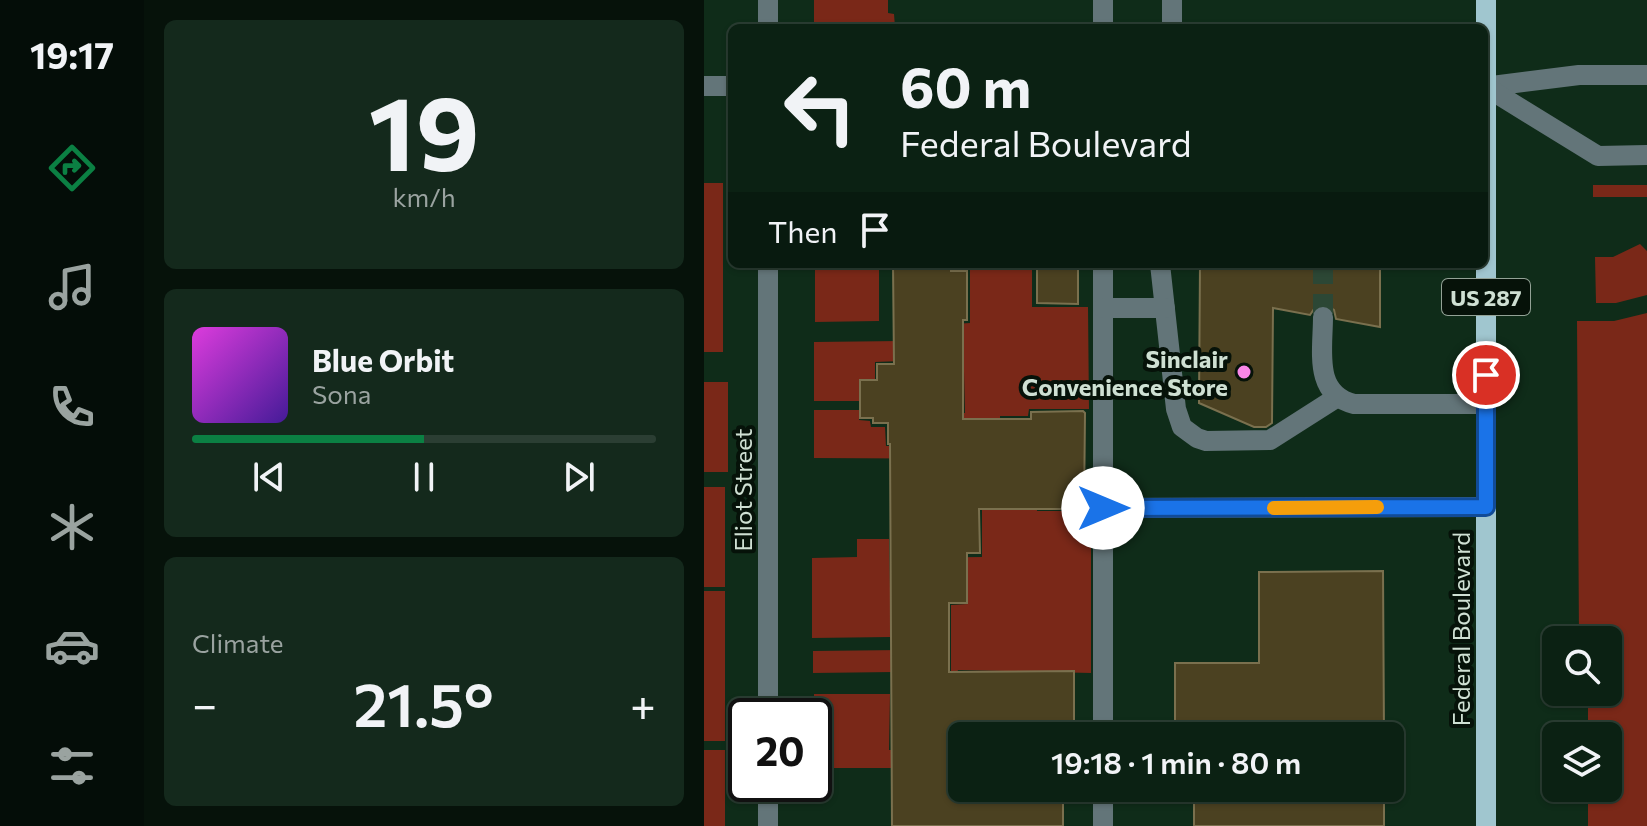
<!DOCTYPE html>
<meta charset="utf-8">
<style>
body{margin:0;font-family:Commissioner,sans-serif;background:#14291c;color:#f1f3f6;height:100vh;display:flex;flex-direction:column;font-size:30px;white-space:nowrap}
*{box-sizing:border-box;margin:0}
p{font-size:26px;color:#9aa3a0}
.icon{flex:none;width:44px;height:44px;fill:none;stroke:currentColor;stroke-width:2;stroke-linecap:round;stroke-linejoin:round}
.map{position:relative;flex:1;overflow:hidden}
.details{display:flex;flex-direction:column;gap:20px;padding:20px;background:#06120a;width:560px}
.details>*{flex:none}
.top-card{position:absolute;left:24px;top:24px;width:760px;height:244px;border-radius:12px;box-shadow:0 2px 6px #0004,0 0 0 2px #2b3e33;background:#0b2113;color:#f1f3f6;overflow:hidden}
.buttons{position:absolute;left:838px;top:626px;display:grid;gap:16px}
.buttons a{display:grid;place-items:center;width:80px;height:80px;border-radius:12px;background:#0b2113;box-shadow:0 2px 6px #0004,0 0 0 2px #2b3e33;font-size:40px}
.speed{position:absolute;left:24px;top:698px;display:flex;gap:16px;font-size:40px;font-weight:700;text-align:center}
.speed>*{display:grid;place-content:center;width:104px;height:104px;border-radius:50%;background:#0b2113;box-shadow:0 2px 6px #0004,0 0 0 2px #2b3e33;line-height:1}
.speed .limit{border:4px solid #111;border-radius:12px;background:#fff;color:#111}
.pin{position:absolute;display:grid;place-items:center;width:68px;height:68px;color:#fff;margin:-34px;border:4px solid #fff;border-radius:50%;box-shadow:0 2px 8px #0007}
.me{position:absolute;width:88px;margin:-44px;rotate:90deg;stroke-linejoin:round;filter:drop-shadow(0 0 6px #0008)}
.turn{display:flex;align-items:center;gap:28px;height:168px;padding:0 40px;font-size:36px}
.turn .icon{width:104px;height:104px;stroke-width:2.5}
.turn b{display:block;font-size:56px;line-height:68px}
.then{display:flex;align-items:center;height:76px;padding:0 40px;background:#0003;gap:16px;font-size:30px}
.big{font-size:60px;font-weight:600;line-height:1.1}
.details .card{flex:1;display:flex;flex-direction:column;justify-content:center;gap:12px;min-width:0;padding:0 28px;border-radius:12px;background:#14291c}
.details .dial{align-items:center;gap:0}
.dial b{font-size:104px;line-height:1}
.song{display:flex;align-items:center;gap:24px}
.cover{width:96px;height:96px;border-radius:12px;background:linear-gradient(135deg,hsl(300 70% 55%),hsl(260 70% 35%))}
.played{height:8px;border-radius:4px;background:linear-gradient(90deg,#0b8043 50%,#2b3e33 50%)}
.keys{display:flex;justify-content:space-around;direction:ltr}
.heat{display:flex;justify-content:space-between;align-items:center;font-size:44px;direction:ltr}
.trip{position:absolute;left:244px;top:722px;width:456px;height:80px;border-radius:12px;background:#0b2113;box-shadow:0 2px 6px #0004,0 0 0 2px #2b3e33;font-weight:600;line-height:80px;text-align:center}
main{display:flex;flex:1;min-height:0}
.tabs{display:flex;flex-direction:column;width:144px;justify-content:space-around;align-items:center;background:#040d08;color:#9aa3a0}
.tabs .icon{width:56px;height:56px}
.tabs .current{color:#0b8043}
.tabs b{font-size:36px;color:#f1f3f6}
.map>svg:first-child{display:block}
</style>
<main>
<nav class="tabs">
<b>19:17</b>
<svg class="icon current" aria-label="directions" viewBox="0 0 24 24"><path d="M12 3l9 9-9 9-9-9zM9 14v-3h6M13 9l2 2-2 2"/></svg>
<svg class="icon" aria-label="music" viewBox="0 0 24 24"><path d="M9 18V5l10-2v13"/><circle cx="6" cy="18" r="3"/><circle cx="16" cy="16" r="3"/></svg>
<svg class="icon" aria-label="phone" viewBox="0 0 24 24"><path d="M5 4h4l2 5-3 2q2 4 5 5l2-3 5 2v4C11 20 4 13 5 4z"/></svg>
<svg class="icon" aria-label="climate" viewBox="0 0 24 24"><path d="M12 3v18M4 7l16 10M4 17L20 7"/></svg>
<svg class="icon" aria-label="car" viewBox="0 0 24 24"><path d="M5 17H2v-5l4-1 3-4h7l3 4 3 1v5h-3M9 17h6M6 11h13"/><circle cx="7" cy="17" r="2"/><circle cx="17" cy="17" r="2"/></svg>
<svg class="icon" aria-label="filters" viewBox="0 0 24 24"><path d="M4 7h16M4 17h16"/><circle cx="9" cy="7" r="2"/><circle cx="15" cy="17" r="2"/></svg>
</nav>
<section class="details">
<div class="card dial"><b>19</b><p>km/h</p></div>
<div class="card">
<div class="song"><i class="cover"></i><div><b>Blue Orbit</b><p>Sona</p></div></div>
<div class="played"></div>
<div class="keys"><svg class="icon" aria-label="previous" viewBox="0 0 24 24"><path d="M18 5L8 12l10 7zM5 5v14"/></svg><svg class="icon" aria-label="pause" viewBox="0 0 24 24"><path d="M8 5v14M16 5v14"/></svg><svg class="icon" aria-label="next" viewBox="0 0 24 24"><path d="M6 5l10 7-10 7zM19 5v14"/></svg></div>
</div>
<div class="card"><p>Climate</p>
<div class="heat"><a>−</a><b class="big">21.5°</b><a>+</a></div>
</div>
</section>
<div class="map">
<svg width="943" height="826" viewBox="0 0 943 826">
<rect width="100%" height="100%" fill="#0f2c19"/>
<!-- green -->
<g fill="#7a2818">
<path d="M110 0H184V13L190 14 191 27 299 28H112L110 25Z"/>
<rect x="0" y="183" width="19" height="169"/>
<rect x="889" y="185" width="54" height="12"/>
<path d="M936 244 943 251V295L912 303H892L891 257H909Z"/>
<path d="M111 264H175V321L111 322Z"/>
<path d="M251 264H328V307H384L385 409H325L324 416H296V440H257V413H261L260 372H251L250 324 266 323V268L251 267Z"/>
<path d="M943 313V826H884V788H904V736H884V692H904V640H875L873 321H910Z"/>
<path d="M196 341 197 361 171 362V379H155V401H110V342Z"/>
<rect x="0" y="382" width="24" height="90"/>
<path d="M110 410H155V420L166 421 167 427H181L182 446H251L298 459 110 458Z"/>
<path d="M332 458 333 511H387V673L254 670 253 673H247V605L264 604V580L249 579 188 558 278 557V489Z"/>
<rect x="0" y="487" width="21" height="100"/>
<path d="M153 539H185L187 637 108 638V558L153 557Z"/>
<rect x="0" y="591" width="21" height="150"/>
<path d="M197 650 190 672 109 673V651Z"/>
<path d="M110 694H186L185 750H193V768H110Z"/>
<rect x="0" y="750" width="21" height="76"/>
</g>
<!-- building -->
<g fill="#4b4121" stroke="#7a704e" stroke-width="2">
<path d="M189 264H247V271H263V320H259V419H327V412L379 411 381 413 380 509H275L276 553H263V603H245V672L370 671V736H258V788H370V799H359V826H188L186 444H184V423H169V418H156V380H173V364H190Z"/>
<path d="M333 264H374V304L333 303Z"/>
<path d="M496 264H676V327L632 319 630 310 620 304 612 306 606 315 569 308 568 423 562 427H550L495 403Z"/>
<path d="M679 571 680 736H490V731H471V663H555V572Z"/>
<rect x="490" y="788" width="190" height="38"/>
</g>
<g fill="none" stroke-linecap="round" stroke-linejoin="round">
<!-- minor-tunnel -->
<path stroke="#2c4735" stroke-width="20" stroke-dasharray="20 10" stroke-linecap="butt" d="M619 264V317"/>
<!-- minor -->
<g stroke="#637579" stroke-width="20">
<path d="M399 0V28"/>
<path d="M468 0V28"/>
<path d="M64 28V0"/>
<path d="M0 86H28"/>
<path d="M780 87 875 75H943"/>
<path d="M782 87 894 156 943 155"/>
<path d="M399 264V736"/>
<path d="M456 264 472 409 478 427 493 438 502 441 566 440 632 398"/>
<path d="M399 308H461"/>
<path d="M619 317C619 350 609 394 650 404H782"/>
<path d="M399 508 782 507"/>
<path d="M64 716V264"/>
<path d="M399 788V826"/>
<path d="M64 826V784"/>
</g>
<!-- major -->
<path stroke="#a0c6cf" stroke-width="20" d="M782 826V0"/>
</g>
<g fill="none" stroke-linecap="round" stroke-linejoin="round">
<!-- route casing -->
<g stroke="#114b97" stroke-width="20">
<path id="route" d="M399 508 782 507V375"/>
</g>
<!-- route -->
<use href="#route" stroke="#1a73e8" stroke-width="14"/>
<!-- slow -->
<path stroke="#f59e0b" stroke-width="14" d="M570 508 673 507"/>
</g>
<!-- markers -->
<circle fill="#f987e8" stroke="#061209" stroke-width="3" cx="540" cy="372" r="8"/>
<g text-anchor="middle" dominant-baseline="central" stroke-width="8" stroke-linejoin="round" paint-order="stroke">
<!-- shield labels -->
<rect fill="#061209" stroke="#93a296" stroke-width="2" x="738" y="279" width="88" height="36" rx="6"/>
<g font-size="22" font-weight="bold" fill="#cfe0d3">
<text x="782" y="297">US 287</text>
</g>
<!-- poi labels -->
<g font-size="24" font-weight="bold" fill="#cfe0d3" stroke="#061209" text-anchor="end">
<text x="524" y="358">Sinclair<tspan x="524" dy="28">Convenience Store</tspan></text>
</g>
<!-- street labels -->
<g font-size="24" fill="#cfe0d3" stroke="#061209">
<text transform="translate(38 490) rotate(-90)">Eliot Street</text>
<text transform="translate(756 629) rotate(-90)">Federal Boulevard</text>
</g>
</g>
</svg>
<div class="buttons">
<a><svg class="icon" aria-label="search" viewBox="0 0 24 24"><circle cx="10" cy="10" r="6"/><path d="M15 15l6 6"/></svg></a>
<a><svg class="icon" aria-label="layers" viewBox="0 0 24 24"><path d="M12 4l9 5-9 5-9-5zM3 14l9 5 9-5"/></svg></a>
</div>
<div class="speed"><div class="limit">20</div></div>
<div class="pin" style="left:782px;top:375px;background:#d93025"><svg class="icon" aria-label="arrive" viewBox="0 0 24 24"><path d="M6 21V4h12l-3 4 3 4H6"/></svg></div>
<svg class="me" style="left:399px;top:508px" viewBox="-20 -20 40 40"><circle r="19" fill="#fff"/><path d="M0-13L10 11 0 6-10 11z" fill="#1a73e8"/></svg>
<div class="trip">19:18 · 1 min · 80 m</div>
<div class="top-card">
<div class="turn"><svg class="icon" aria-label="left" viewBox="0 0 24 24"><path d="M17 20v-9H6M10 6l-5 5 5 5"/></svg><div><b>60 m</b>Federal Boulevard</div></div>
<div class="then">Then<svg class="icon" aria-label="arrive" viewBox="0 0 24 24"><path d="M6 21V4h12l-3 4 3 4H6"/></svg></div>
</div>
</div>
</main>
